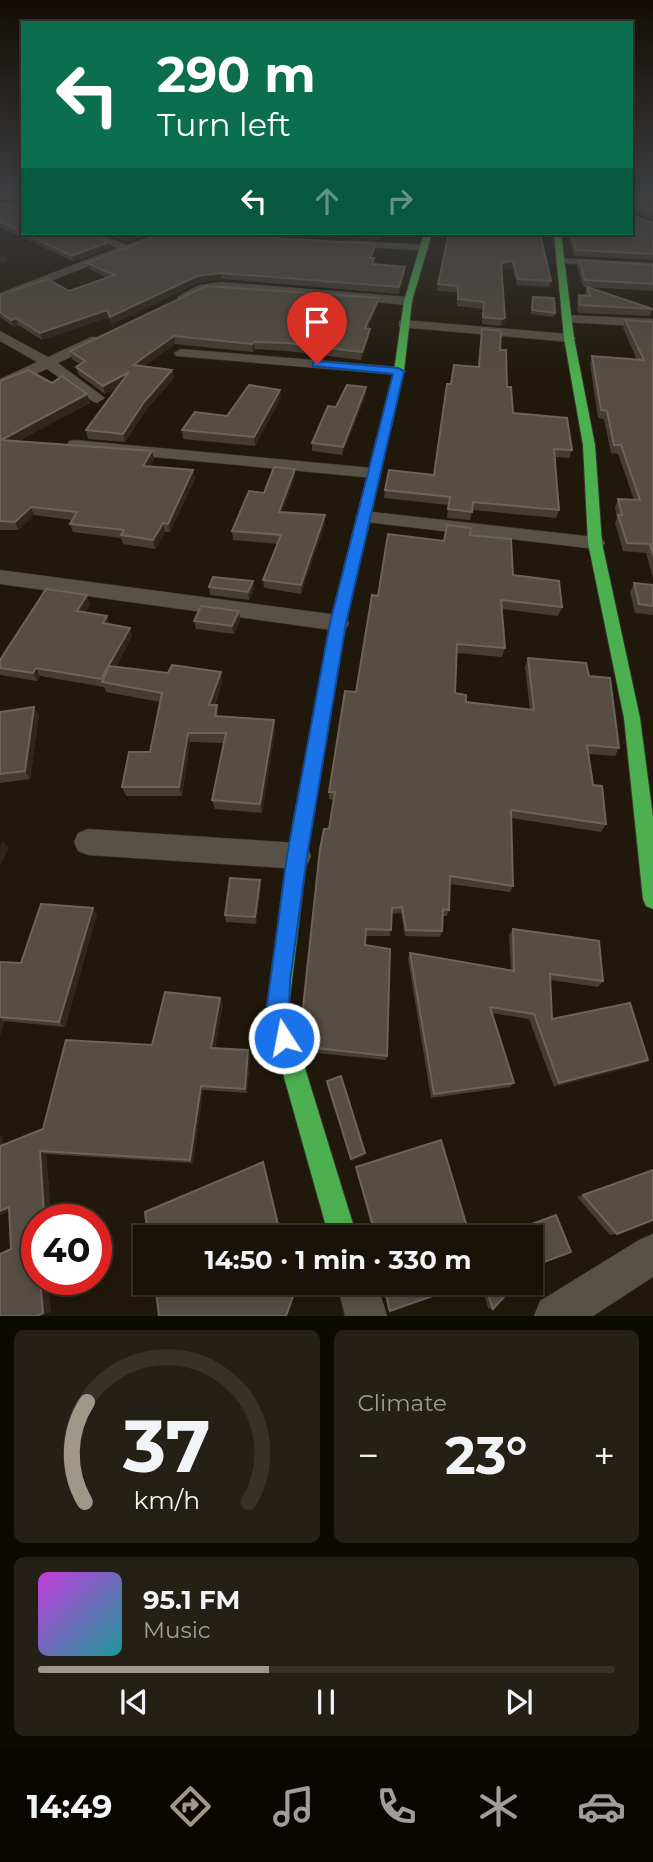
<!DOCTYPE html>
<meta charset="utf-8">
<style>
body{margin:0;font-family:Montserrat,sans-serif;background:#252016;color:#f1f3f6;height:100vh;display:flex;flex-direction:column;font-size:26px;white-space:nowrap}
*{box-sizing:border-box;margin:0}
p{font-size:23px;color:#9f9e9c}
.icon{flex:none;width:38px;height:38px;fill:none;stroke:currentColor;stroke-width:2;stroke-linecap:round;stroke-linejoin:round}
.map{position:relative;height:1316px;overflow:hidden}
.side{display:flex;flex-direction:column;gap:14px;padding:14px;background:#0d0a04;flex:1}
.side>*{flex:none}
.hud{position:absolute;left:21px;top:21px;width:612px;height:214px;border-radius:0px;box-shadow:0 4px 10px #0003,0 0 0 2px #363229;background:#0b6e4f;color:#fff;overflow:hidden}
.speed{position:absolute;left:21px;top:1204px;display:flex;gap:14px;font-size:35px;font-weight:700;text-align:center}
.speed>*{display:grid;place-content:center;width:91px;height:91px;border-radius:50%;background:#181208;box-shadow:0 4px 10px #0003,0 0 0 2px #363229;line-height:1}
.speed .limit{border:10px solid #d22;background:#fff;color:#111}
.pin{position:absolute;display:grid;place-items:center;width:60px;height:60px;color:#fff;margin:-72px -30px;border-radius:50% 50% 50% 0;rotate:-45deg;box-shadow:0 0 7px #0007}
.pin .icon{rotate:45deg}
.me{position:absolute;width:77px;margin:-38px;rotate:349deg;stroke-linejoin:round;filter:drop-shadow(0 0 5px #0008)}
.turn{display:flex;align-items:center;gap:24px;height:147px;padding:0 21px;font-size:32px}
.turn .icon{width:91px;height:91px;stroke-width:2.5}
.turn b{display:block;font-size:49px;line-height:60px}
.lanes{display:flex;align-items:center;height:66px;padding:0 21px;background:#0003;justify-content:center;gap:35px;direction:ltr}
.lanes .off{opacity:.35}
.big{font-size:52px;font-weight:700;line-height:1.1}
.side .tile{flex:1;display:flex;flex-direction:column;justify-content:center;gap:10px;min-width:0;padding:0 24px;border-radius:10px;background:#252016}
.side .dial{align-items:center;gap:0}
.dial svg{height:182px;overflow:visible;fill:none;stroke:#363229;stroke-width:7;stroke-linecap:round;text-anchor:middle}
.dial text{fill:#f1f3f6;stroke:none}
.song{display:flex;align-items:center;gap:21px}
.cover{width:84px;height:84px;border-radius:10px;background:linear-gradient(135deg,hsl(290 70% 55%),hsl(180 70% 35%))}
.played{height:7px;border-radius:4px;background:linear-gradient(90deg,#9f9788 40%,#363229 40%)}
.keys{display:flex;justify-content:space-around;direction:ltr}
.heat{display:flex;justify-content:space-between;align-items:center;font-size:38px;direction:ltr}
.side .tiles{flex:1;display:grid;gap:14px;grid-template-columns:1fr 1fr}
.tile:last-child{grid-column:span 2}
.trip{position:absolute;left:133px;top:1225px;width:410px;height:70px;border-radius:0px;background:#181208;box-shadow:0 4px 10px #0003,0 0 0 2px #363229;font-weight:700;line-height:70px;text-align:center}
.tab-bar{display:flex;height:112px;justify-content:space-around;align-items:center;background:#0a0703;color:#9f9e9c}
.tab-bar .icon{width:49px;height:49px}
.tab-bar .active{color:#9f9788}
.tab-bar b{font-size:32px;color:#f1f3f6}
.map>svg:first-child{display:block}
</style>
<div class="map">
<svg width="653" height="1316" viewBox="0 0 653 1316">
<rect width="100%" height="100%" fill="#20180b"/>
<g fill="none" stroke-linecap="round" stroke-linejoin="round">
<!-- street casing -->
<g stroke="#39342b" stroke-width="1">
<g id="street">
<path d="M0 200 23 207V213L0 206Z"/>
<path d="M83 233H97L127 245 159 233H173L0 301V293L117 248Z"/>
<path d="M344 240 425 245 430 248 425 251 340 245 339 243Z"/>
<path d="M560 258 653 263V269L556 263V259Z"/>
<path d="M222 282 408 297 414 301 408 305 222 290 206 291 183 301 177 297 199 285Z"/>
<path d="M568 315 653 319V327L563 322V316Z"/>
<path d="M404 320 569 334 576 338 569 342 399 327V321Z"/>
<path d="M0 331 48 357 91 337H101V343L58 363 105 398 97 403 92 401 47 369 0 389V379L37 362 0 341Z"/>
<path d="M181 349 399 367 406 371 399 375 176 356 174 353Z"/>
<path d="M75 440 373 468 382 473 373 478 69 449 67 445 69 441Z"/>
<path d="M364 511 595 537 602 539 605 543 602 547 595 549 357 521 355 517Z"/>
<path d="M0 570 338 615 346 617 349 623 346 629 338 631 0 584Z"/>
<path d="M88 829 297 843 307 847 311 856 307 865 297 869 88 855 78 851 74 842 78 833Z"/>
<path d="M653 1234V1277L593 1316H534L540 1301 639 1240Z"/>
<path d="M337 1283H377L387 1316H345Z"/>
</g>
</g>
<!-- fast casing -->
<g stroke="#39342b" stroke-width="2">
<g id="fast">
<path d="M424 233H432L412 301 404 371 346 623 307 856 288 1013 357 1237H329L266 1013 287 856 330 623 394 371 404 301Z"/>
<path d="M554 233H561L574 338 595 445 602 543 640 718 653 817V909L646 906 643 899 624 718 588 543 583 445 564 338Z"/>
</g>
</g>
<!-- street -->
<use href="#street" fill="#575146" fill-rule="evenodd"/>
<!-- fast -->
<use href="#fast" fill="#4caf50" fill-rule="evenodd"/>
</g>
<!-- wall -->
<g fill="#453c33">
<path d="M0 190H23V204L0 198Z"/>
<path d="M632 190H653V219L633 213V216L653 223V260L574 256 568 233H632Z"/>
<path d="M0 203 110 248 74 262 0 227Z"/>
<path d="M103 233H152L127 242Z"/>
<path d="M164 233H226L225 235 375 250 372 258 374 265 405 274 399 294 222 279 198 283 112 324 109 317 42 340 18 325 14 327 0 317V295L69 291 107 278 89 269 87 263Z"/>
<path d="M269 233H383L380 240Z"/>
<path d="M540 233 551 281 549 287 517 285 512 268 502 269 505 318 504 324 500 326 482 324 483 309 457 306V292L437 291 438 284Z"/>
<path d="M579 260 653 265V291L587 287 653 309 650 316 578 313 577 303 579 295H585L587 287H583L577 267Z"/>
<path d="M379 298 378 305 368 328 370 329 369 336 361 360 287 351 255 349 253 352 175 344 144 366 172 370 174 378 146 410 125 442 88 439 86 430 118 387 105 394 79 375 76 367 80 364 72 359 70 351Z"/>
<path d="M532 301 555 313 554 317 531 314Z"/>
<path d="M625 320 653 322V578L646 553 623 551 615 523 617 518 615 507 618 499 634 500 618 454 611 453 604 419 598 418 590 364 592 356 637 360 623 328Z"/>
<path d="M482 329 500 350 507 387 513 413 572 450 569 458 555 457 559 510 556 518 472 510 470 520 447 518 448 505 384 498 385 490 434 475 478 367Z"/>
<path d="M0 381 90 403 18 441 152 451 154 460 150 466 193 470 195 479 170 532H165L155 549 123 544 121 538 73 532 70 524 72 520 34 515 18 530H0Z"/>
<path d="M366 395 342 455 312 451V443Z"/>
<path d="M281 398 255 446 183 439 182 430Z"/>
<path d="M295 469V477L282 512 325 524 301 594 264 588 263 580 278 544 233 540 232 531 264 493Z"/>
<path d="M470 535 513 575 562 607 558 616 502 609 505 648 502 657 457 653 455 693 466 702 530 710 525 667 528 658 589 676 619 748 615 756 588 754 593 785 606 824 601 832 511 818 513 886 510 892 450 884 449 910 447 916H443L442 931 440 937 405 936 401 913 391 914 390 936H365V945L387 1056 386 1060 316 1053 304 1013 303 1008 334 800 329 799V792L356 692 378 596 444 541Z"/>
<path d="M253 581 254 589 249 600 210 595 209 587Z"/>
<path d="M634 583 653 585V615L635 613 630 592Z"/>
<path d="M90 604 85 612 110 625 130 628 132 636 116 667 168 673 221 672 222 682 215 705H217L218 716 274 720 275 730 262 813 215 809 212 800 224 743 190 742 182 796H126L122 787 150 752 160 702 106 692 104 687 40 676 37 681 0 675V660Z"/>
<path d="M239 611 240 620 234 634 196 629 194 621Z"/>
<path d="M0 712 39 715 30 779 0 783Z"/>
<path d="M260 880 261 887 256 924 226 922 225 915Z"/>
<path d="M97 914 65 1027 4 1021 0 1035V962L21 963Z"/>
<path d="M513 929 603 981 598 987 550 980 552 1019 642 1064 554 1087 529 1019 492 1013 514 1083 510 1087 431 1098 408 959 410 953 511 970 509 935Z"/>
<path d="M223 1003 215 1049 248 1050 250 1055 247 1093 203 1090 193 1163 46 1154 51 1214 43 1217V1220H37L51 1312 11 1249 9 1211 0 1215V1136L3 1137V1145L43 1129 152 1045Z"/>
<path d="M327 1081 364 1156 351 1161 327 1085Z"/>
<path d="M356 1167 470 1237H374V1236L356 1169Z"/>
<path d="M653 1170V1220L617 1234 610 1235 577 1197Z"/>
<path d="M556 1215 533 1266 530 1237H494Z"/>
<path d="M382 1283H470L390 1311 388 1310Z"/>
<path d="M481 1283H517L493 1309 488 1308Z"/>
</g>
<!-- shaded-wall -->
<g fill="#2f261c">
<path d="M135 233H152L127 242 126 236Z"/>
<path d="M109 242 110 248 74 262 72 256Z"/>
<path d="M376 244 375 250 369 264 370 258Z"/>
<path d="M5 255 7 261 0 263V256Z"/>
<path d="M513 261 512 268 500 269 501 263Z"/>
<path d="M405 267V274L399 294V287Z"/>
<path d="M221 273 222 279 198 283 112 324 110 317 197 276Z"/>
<path d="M379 298 378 305 365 336V328Z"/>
<path d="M107 310 109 317 42 340 40 333Z"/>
<path d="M16 318 18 325 14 327 11 320Z"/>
<path d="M505 318 504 324 500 326 502 319Z"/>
<path d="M370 329 369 336 361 360 362 352Z"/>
<path d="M174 336 175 344 135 373 133 365Z"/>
<path d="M254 342 255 349 253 352 252 344Z"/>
<path d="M172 370 174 378 146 410 125 442 123 434 144 402Z"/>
<path d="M129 372 131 380 105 394 103 386Z"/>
<path d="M366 387V395L342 455 343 447Z"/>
<path d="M280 390 281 398 255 446 254 437Z"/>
<path d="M87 394 90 403 4 449 1 440Z"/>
<path d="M152 451 154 460 145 474 143 466Z"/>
<path d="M295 469V477L279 521V512Z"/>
<path d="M193 470 195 479 170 532 168 524Z"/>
<path d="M31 507 34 515 18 530 15 522Z"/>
<path d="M325 515V524L301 594V585Z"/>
<path d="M163 523 165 532 155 549 153 540Z"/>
<path d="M253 581 254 589 249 600 248 592Z"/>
<path d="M87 595 90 604 81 620 77 611Z"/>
<path d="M239 611 240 620 234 634 232 626Z"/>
<path d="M107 616 110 625 103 623Z"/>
<path d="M130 628 132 636 107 683 103 682 101 679Z"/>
<path d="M36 668 40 676 37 681 33 673Z"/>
<path d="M221 672 222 682 211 714 209 705Z"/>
<path d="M34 707 39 715 30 779 25 771Z"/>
<path d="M274 720 275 730 262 813 260 804Z"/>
<path d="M188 733 190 742 182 796 179 787Z"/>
<path d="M3 841 9 848 0 866V847Z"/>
<path d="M260 880 261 887 256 924 255 917Z"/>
<path d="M93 908 97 914 65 1027 59 1022Z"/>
<path d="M220 998 223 1003 214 1053 211 1048Z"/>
<path d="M0 1018 4 1021 0 1035Z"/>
<path d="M248 1050 250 1055 247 1093 245 1089Z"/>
<path d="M648 1060 642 1064 554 1087 559 1083Z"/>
<path d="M201 1086 203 1090 193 1163 190 1160Z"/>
<path d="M0 1136 3 1137V1150L0 1149Z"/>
<path d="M40 1151 46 1154 51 1214 43 1217V1220H37V1233L35 1216Z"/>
<path d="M365 1153 364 1156 351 1161V1159Z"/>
<path d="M263 1162 265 1164 282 1237H281Z"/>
<path d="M9 1207 17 1208 0 1215V1211Z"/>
<path d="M40 1279H48L51 1312 42 1316H37Z"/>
</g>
<!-- building -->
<g fill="#564d44" stroke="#6c6359" stroke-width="2">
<path d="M0 190H23V202L22 199 0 192Z"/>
<path d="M632 190H653V212L632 206 633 216 653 223V254L576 250 571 233H632Z"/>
<path d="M0 203 21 210 23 208V232L0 222Z"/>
<path d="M24 233H88L109 242 72 256Z"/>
<path d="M117 233H135L126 236Z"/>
<path d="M164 233H224L225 235 376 244 370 258H374L372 264 405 267 399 287 221 273 197 276 110 317 107 310 40 333 16 318 11 320 0 312V295L48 279 69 291 115 275 87 263Z"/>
<path d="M449 233H540L551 281 518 279 513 261 501 263 505 318 502 319 483 317 484 302 458 299V286L438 284Z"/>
<path d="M579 260 653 265V284L585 280Z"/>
<path d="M206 286 379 298 365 328 370 329 362 352 287 343 254 342 252 344 174 336 133 365 172 370 144 402 123 434 86 430 129 372 103 386 76 367 85 361 70 351Z"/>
<path d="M587 287 653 309 580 305 579 295 590 296Z"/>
<path d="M533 297 554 298 555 313 532 310Z"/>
<path d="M625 320 653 322V555L650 544 627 543 618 515H622L618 499 640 500 621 445H614L607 411 601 410 592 356 644 360Z"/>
<path d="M482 329 501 331 500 350H506L507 387H511L513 413 567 418 572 450 554 449 559 510 473 502 472 512 448 509 450 497 385 490 389 470 434 475 447 384H451L454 365 479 367Z"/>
<path d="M28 370 52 383 62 376 87 394 1 440 152 451 143 466 193 470 168 524 163 523 153 540 121 535 124 530 70 524 77 512 31 507 15 522 0 521V381Z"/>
<path d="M249 385 280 390 254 437 182 430 195 412 227 416Z"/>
<path d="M347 385 366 387 343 447 312 443 328 406 336 407Z"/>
<path d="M274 467 295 469 279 512 325 515 301 585 263 580 281 535 232 531 249 491 264 493Z"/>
<path d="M447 525 471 528 470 535 511 539 513 575 559 581 562 607 501 600 505 648 457 644 455 693 466 695V702L534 710 528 658 586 663 589 676 610 678 619 748 587 745 593 785 602 786 606 824 511 810 513 886 450 876 449 910 443 909 442 931 406 930 402 907 392 908 391 930 366 929 365 945 390 949 387 1056 316 1048 303 1008 320 849 324 829H329L335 792H329L345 691 356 692 372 595 378 596 388 534 444 541Z"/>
<path d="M213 577 253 581 248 592 209 587Z"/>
<path d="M634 583 653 585V606L639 604Z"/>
<path d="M46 589 87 595 77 611 107 616 103 623 130 628 101 679 36 668 33 673 0 668V660Z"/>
<path d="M201 606 239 611 232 626 194 621Z"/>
<path d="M172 665 221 672 209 705H217L215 716 274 720 260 804 212 800 226 733H188L179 787H122L129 752H150L162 693 102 682 109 666 168 673Z"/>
<path d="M34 707 25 771 0 774V712Z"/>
<path d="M230 878 260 880 255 917 225 915Z"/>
<path d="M41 904 93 908 59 1022 0 1017V962L21 963Z"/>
<path d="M513 929 599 941 603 981 550 974 552 1019 630 1003 648 1060 559 1083 534 1014 490 1007 514 1083 434 1094 410 953 514 971Z"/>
<path d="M165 992 220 998 211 1048 248 1050 245 1089 201 1086 190 1160 40 1151 44 1213 35 1216 37 1233V1279H40L43 1313 37 1316H0V1254L11 1249 9 1207 0 1211V1146L43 1129 66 1040 152 1045Z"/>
<path d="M341 1076 365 1153 351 1159 327 1081Z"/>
<path d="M441 1140 470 1237H374L376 1236 356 1167Z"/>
<path d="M263 1162 281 1237H148L145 1212Z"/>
<path d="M653 1170V1220L617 1234 583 1195Z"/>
<path d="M556 1215 571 1252 533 1266 530 1269V1237H497Z"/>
<path d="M155 1283H292L294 1294 286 1316H159Z"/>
<path d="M383 1283H470L390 1311Z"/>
<path d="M484 1283H517L493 1309Z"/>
</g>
<!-- sky -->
<linearGradient id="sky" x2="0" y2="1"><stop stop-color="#120d06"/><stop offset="0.51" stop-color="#3c3d3f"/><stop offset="1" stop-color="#3c3d3f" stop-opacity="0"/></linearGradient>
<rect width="653" height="374" fill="url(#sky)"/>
<!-- route -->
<path fill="#1a73e8" stroke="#114b97" stroke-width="2" d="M317 361 398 368 404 371 346 623 307 856 290 981 289 1013 296 1038 293 1046 284 1049 276 1046 266 1013 287 856 330 623 393 374 313 366V362Z"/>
</svg>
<div class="speed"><div class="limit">40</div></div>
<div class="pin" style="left:317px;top:364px;background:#d93025"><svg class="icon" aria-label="arrive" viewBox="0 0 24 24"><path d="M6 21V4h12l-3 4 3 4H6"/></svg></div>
<svg class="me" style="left:284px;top:1038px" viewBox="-20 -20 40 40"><circle r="17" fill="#1a73e8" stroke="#fff" stroke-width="3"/><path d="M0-11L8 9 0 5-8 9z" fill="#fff"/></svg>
<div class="trip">14:50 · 1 min · 330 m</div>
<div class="hud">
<div class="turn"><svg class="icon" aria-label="left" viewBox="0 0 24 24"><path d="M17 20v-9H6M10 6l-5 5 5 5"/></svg><div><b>290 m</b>Turn left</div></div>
<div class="lanes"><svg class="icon" aria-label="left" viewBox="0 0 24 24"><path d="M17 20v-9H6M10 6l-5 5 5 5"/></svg><svg class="icon off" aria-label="ahead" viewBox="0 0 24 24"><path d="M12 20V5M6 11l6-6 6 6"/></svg><svg class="icon off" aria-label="right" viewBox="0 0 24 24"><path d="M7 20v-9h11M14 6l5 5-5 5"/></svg></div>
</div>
</div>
<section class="side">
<div class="tiles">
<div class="tile dial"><svg viewBox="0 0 100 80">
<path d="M14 69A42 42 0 1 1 86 69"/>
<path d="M14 69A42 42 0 0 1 15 25" stroke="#9f9788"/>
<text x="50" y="56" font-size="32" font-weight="700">37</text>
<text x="50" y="72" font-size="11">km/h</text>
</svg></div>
<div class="tile"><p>Climate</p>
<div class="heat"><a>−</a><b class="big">23°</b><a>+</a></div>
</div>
<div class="tile">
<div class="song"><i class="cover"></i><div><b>95.1 FM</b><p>Music</p></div></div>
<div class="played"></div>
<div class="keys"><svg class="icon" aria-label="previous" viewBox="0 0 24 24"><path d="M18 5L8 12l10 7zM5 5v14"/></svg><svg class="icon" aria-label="pause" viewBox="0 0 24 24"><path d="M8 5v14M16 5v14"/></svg><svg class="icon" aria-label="next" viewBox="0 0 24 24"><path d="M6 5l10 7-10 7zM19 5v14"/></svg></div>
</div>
</div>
</section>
<nav class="tab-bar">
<b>14:49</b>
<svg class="icon active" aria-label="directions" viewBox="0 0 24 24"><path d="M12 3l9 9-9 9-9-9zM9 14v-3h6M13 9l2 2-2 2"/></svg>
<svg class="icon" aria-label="music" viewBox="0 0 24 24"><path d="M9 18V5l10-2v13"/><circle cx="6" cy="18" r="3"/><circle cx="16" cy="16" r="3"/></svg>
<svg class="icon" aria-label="phone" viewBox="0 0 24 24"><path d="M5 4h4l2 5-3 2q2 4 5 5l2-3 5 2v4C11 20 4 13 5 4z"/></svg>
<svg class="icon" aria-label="climate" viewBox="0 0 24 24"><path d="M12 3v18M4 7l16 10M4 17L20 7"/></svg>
<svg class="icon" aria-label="car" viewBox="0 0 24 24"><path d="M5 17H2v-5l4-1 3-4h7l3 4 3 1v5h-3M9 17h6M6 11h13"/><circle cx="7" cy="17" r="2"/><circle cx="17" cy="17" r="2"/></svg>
</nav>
